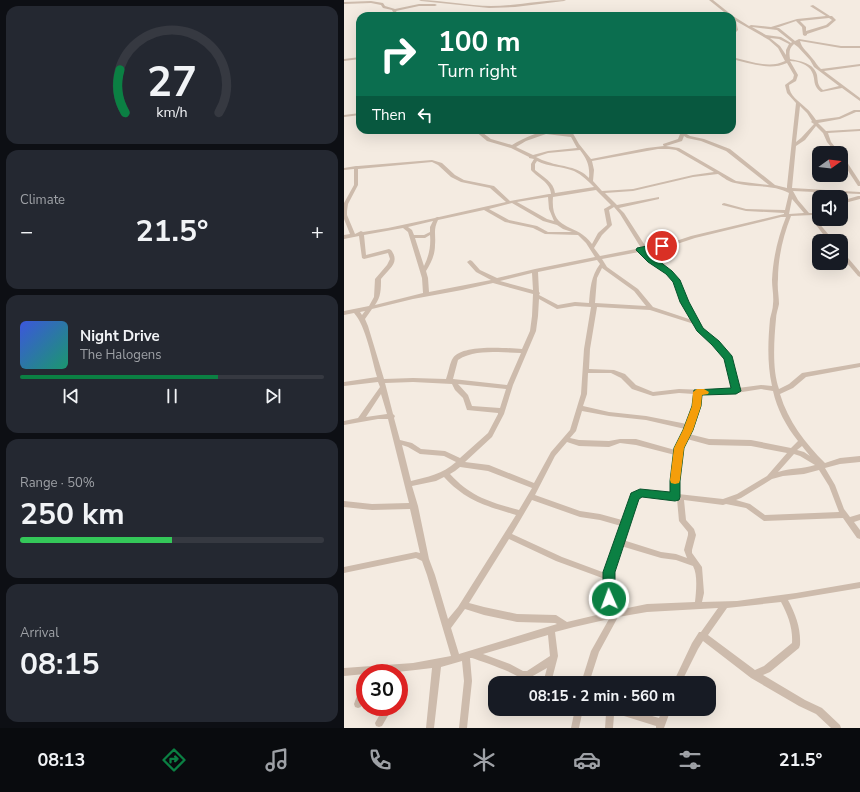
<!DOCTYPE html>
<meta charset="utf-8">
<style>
body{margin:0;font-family:"Nunito Sans",sans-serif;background:#242831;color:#f1f3f6;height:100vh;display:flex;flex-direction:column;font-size:15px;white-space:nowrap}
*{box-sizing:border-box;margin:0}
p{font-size:13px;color:#9ea1a6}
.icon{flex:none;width:22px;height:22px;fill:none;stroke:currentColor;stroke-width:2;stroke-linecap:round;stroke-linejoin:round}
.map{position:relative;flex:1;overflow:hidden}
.sheet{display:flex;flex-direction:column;gap:6px;padding:6px;background:#0d0f14;width:344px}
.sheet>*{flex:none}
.top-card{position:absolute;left:12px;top:12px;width:380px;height:122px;border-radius:12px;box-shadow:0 4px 16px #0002;background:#0b6e4f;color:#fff;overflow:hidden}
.needle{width:26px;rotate:75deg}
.tools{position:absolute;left:468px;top:146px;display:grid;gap:8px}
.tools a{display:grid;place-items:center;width:36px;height:36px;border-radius:8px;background:#171b24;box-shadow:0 4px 16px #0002;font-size:20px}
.speed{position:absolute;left:12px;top:664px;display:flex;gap:8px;font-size:20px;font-weight:700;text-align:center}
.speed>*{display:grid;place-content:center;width:52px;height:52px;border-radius:50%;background:#171b24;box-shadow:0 4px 16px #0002;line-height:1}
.speed .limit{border:6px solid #d22;background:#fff;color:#111}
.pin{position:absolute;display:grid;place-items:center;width:34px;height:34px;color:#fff;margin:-17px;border:2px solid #fff;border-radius:50%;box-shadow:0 1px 4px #0007}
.me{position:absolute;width:44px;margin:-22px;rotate:358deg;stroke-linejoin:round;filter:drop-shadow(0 0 3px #0008)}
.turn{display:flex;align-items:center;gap:14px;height:84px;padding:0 16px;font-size:18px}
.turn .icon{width:52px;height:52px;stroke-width:2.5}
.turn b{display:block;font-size:28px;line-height:34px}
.then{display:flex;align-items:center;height:38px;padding:0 16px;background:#0003;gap:8px;font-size:15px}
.big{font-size:30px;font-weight:700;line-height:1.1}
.sheet .card{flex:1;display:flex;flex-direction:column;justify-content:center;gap:6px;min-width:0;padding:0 14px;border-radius:12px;background:#242831}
.sheet .dial{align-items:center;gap:0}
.dial svg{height:104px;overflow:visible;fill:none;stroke:#363941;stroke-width:7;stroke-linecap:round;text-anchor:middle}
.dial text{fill:#f1f3f6;stroke:none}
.song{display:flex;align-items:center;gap:12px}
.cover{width:48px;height:48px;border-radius:6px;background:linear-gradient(135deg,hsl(230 70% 55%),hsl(160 70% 35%))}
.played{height:4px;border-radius:2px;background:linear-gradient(90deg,#0b8043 65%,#363941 65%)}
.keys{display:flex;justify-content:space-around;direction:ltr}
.heat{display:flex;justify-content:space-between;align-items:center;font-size:22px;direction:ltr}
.charge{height:6px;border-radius:3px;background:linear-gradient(90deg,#34c759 50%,#363941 0)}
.trip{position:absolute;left:144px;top:676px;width:228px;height:40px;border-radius:12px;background:#171b24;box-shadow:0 4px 16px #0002;font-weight:700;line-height:40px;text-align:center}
.tab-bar{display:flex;height:64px;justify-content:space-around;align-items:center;background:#090b0e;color:#9ea1a6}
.tab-bar .icon{width:28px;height:28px}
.tab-bar .active{color:#0b8043}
.tab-bar b{font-size:18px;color:#f1f3f6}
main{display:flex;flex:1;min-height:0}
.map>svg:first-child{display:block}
</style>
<main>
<section class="sheet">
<div class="card dial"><svg viewBox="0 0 100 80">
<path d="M14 69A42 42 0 1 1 86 69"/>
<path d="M14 69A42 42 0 0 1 10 36" stroke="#0b8043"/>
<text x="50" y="56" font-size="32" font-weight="700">27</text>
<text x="50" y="72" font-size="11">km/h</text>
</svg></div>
<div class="card"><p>Climate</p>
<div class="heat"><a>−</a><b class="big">21.5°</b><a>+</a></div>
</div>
<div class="card">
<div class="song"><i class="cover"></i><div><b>Night Drive</b><p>The Halogens</p></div></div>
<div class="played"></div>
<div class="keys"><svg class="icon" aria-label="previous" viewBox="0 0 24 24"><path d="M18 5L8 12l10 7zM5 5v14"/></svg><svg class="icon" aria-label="pause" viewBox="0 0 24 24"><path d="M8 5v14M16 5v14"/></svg><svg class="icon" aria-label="next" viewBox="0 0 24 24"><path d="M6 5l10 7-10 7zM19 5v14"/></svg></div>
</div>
<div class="card"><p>Range · 50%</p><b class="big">250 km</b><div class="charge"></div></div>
<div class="card"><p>Arrival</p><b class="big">08:15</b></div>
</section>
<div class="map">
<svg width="516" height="728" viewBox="0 0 516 728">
<rect width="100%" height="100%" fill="#f4ebe1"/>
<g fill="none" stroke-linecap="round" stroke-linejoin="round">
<!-- minor -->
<g fill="#cdbbac" fill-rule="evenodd">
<path d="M75 0C99 0 124 6 147 6 172 6 197 0 222 0L220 1 171 7 145 8 77 1Z"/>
<path d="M365 0H369L389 16 405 26 407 25 427 27 453 19 482 16 466 6 469 5 486 16H488L492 20 484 27 463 34V35L461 36 459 35 458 27 452 21 432 28H435L451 41 455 39 497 46H516V48H497L456 41C458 49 464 52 468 58 472 62 473 66 477 69L516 64V66L480 71 516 98V101L498 88 477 92C468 85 472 80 468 72 465 64 452 61 446 61L454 75 452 81 445 85C445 96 455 101 462 108 466 111 469 116 472 120L495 117 510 110H516V112H512L496 119 474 123 482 131 516 129V131L484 133 487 142 496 153H492L483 142 479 133 472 126 461 140 452 146 448 188 516 192V194L449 191 454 200 465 213H469V210L475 207V210L473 211 474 222 490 241H484L470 222 469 215 447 216C439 236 434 258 434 279 433 288 435 296 435 304 434 309 432 314 432 319 430 340 428 370 435 389L445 384 458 373 516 363V367L462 377 449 388 436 394C444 421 461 443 481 463L496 458 516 456V462L496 464 481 468 491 485 500 509 506 517 516 514V520L510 522 516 530V539L513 538 499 518 420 521 402 508 382 504 379 505 340 500 342 520 350 529 352 535 348 550V553L358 567 360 593 358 602 393 601 452 593 516 582V588L444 600C452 615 457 629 456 645L455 648 426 672 419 675 461 700 478 708 496 725 497 728H487L472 714 455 706 407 678 359 641 354 649 337 683H329L348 643 355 632H357L374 608 303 612 274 617 255 652 245 683H237L247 651 265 619 230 627 211 632 214 656 207 683H199L203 668 187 677 190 683H182C177 674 139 662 128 658H126L128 681 123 728H115L120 681 118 661 97 667 90 728H82L88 668C66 671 44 673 21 673V674L0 676V668L69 663 107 656 83 575 78 561 72 558 0 573V567L72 552 76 553 66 509 28 510 0 507V501L28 504 65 503 44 419H34L0 425V421L14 418 36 387 34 382 0 386V382L33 377C28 360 22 326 10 313L0 315V311L25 306 30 297 31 279 43 265 46 259 44 253 20 259 18 258 15 236 0 239V235L6 234 0 219V203L10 185V169L0 170V168L12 166H14L88 160 98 163 111 175 120 180 150 186 166 201 205 194H207C206 182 194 178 187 170V164L190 159 185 158V157L167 148 143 141 130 130H135L147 139 168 145C180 138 196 130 210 130L206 132 225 134 223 130H227L235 144 247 159 303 148 320 146 319 145V144L334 139 336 134 331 130H336L346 136 360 139 386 149 431 185 443 188V186L452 103 443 93 441 85 449 79 450 75 443 63C426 71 405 63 388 59V57C405 61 425 69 441 61L434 48 425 40 392 21 394 30 388 36V33L390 30 388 16H385ZM485 18 488 20 482 25 462 31V27L456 21ZM408 27 433 30 448 42 447 43 437 37 422 35ZM426 38 435 39 445 44 442 50V55L436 46ZM450 44 454 47 466 60 470 67 495 86 479 90C473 85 474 81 473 75 470 63 456 61 446 59 445 53 445 48 450 44ZM456 106 463 113 468 121 467 122 470 124 457 138 452 142ZM202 134 227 137 233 148 204 151 189 155 172 147 182 141ZM340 136 343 138 357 141 382 151 425 185 392 181 335 148 322 146 338 141ZM314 149H325L332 150 370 172 349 175 289 189 258 191 249 181 250 170 248 161ZM236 150C243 159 246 166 245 178 234 166 218 167 204 162 200 161 196 159 192 157L204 153ZM193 161C205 167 218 166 230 171 238 175 244 181 250 187L211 193C210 182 199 177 191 170V164ZM88 162 94 165 107 177 117 182 146 188 162 202 95 217H93L91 218 44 228 19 232 17 231 11 234 3 215V211L4 204 14 185V169ZM374 174C380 178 385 182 391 183 409 188 429 184 445 193L441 210 402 209 380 203 378 204V205L402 211 440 213V214L347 236 326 243 302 247 280 213 275 208 315 199V197L273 205 261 193 289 191 349 177ZM252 190 267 205 260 209 263 225 254 233 248 244C233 222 206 233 209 197ZM204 197 205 209 210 221 203 219 173 202ZM448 199 460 213 445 214ZM168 203 199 221 213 225 219 229 228 232H204L193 226 165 220 145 209ZM270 207 276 214 297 248 256 256 250 248 258 235 268 225 265 210ZM140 210 161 222 189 228 201 234 234 235 242 243 251 257 191 269 153 278 136 270 128 261 126 260 123 262 132 272 147 280 85 292 84 278 82 271C87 263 91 255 91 245 92 234 89 230 94 220ZM437 217H442C434 237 429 258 428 280 428 288 430 296 429 304 429 309 427 314 426 319 424 341 423 364 428 386L417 385 394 388 387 357 374 342 358 328 343 302 336 282 327 271 309 259 300 251 327 246 351 238ZM89 221 86 227V232L80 235H70L68 230 64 227ZM59 228 64 232 78 278 79 293 31 305C37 297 37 289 37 279 44 269 57 263 47 250L45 249 22 255 20 235ZM86 235C87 246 85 256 80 266L71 238H81ZM295 252 305 261 323 273 330 282 337 302 348 320 309 307 294 289 263 267 258 259ZM253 260 256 264C247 276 246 289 245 303L231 302 214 305 195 295 196 293 195 292 194 272ZM258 268 290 291 302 306 251 303 253 278ZM188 273 189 290 156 281ZM149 283 189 294 188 316 186 331 178 349C163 348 118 344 109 358 106 362 104 374 102 379L69 378 40 379 24 326 21 319 28 309 69 299 118 290ZM195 299 213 309 231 306 247 307 240 349 237 394 226 430 207 452 190 483 145 465 121 462 148 437 160 414 169 385 192 331 194 316ZM253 307 306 310 350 324C358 337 372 345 381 357 385 363 387 381 388 388L362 390 335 389 309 392 292 385 281 374 270 370 245 369 246 349ZM21 311 18 315 16 312ZM154 352 177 353 163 385 109 379 114 360C126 352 140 352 154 352ZM244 373H267L277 378 288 389 309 396 335 393 350 394 349 406 343 424 302 416 265 412 239 406 243 394ZM69 382 108 384 111 390 119 398 123 410 154 413V414L144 433 116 458 101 451 77 449 68 443 56 440 50 418 51 416 49 414 41 383ZM114 384 162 389 156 408 128 406 124 395ZM417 389 429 391C433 409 442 426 454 441L447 448 407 440 365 439 345 434 355 406 356 394 392 393ZM37 394 43 414 22 417ZM238 411 265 416 302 420 341 429 332 447 331 450 292 439H276L265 441 235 440 226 438 232 431ZM343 439 365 445 407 446 443 453 423 476 393 494 379 499 334 494V481L338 447ZM223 442 235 446 265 447 276 443 292 445 331 455 328 481V493L296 490 288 494 278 520 256 514 236 511 191 495 211 456ZM58 445 64 447 76 454 100 456 112 462C99 474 83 477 67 481ZM458 446 466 456 460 452 453 450ZM450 454 456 456 471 465C459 469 446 468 434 472ZM116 467 144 471 188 488 175 510C146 502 127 497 106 474L111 471ZM475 470 485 486 495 512 421 515 406 504 392 500 397 498 428 479 439 476 460 474ZM100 477C122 501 142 506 172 515L114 607 104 619 91 575 85 559 74 506 68 486 92 481ZM297 496 333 499 335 521 344 532V535L340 550 343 558 332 554 317 552 279 540 293 498ZM188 500 236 517 256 520 277 526 261 573 218 557 168 534ZM165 539 212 561 261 579V613L223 622 212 615 173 614 140 607 125 603ZM277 546 317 558 332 560 349 566C354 575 352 592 351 602L303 604 269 611 268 585 269 572ZM437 602C444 615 449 628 448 643L420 666 411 670 364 635 383 608ZM121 609 140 615 173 622 211 623 213 624 115 654 107 628ZM204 635 206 656 183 671H179L166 664 139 654Z"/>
<path d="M27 1 39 3 41 6 51 9 75 4H91L93 5 91 6H75L52 11 55 16H51L48 10 39 8 37 5 27 3 0 4V2Z"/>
<path d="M16 57V59L0 61V59Z"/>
<path d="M16 113V115L0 117V115Z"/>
<path d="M497 156H499L516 182V186H514L497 160Z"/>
<path d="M514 196H516V199L497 204V201Z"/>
<path d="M497 251 499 252 516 272V277L514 276 497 256Z"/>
<path d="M21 681V696L17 707 14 708 11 707 10 704 18 682Z"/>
<path d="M40 707H49L38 726 35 727 32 726 31 723Z"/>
<path d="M231 709H239L235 728H227Z"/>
<path d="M255 709H284L315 718 319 709H327L320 728H312V726L280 716 270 715 269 728H261L262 714 256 712Z"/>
</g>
</g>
<!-- route -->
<path fill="#0b8043" stroke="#07532c" d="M318 243 322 246 321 247 302 251 328 271 336 280 345 302 359 328 375 341 388 356 397 391 392 394 358 395 357 406 349 430 340 448 336 481V497L335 500 331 501 298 497 295 499 271 572V599L269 603 265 604 261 603 259 599V572L287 493 296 489 326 492V481L330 448 339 430 348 406 350 390 387 388 380 359 368 345 353 331 336 302 329 282 322 274 304 262 292 250 293 248Z"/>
<!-- slow -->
<path fill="#f59e0b" d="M353 389H360L365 392 364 394 358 395 357 406 349 430 340 448 336 480 335 483 331 484 327 483 326 480 330 448 339 430 348 406 349 392Z"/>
</svg>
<div class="tools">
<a><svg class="needle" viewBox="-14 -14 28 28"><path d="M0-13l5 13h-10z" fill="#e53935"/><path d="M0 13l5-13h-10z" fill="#9ea1a6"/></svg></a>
<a><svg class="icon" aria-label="sound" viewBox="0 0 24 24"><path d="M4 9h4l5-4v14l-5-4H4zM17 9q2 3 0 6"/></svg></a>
<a><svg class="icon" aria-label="layers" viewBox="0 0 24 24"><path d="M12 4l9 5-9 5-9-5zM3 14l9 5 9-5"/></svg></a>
</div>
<div class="speed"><div class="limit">30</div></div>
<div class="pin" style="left:318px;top:246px;background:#d93025"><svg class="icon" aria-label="arrive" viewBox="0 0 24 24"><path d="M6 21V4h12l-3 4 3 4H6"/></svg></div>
<svg class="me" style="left:265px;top:599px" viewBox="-20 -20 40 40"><circle r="17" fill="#0b8043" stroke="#fff" stroke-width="3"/><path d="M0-11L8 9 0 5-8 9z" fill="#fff"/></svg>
<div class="trip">08:15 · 2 min · 560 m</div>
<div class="top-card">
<div class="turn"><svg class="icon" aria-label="right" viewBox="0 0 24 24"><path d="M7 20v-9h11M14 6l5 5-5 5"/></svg><div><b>100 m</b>Turn right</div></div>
<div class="then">Then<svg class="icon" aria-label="left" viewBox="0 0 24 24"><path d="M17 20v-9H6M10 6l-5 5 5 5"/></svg></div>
</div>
</div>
</main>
<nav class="tab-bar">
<b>08:13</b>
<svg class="icon active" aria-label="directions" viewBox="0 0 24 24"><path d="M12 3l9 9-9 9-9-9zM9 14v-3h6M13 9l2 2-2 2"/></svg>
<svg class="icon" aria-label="music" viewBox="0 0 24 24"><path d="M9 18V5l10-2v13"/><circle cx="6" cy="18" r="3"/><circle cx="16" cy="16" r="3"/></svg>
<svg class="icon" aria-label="phone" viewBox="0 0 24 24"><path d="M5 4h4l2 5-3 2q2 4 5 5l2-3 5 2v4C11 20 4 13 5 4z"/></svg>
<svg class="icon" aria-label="climate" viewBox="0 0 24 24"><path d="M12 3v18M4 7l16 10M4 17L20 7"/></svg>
<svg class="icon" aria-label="car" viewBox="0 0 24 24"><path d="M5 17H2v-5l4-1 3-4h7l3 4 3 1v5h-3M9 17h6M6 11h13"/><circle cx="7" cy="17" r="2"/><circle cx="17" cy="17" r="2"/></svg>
<svg class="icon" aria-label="filters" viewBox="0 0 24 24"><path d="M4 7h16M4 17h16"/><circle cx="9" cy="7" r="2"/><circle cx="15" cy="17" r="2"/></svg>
<b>21.5°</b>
</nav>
